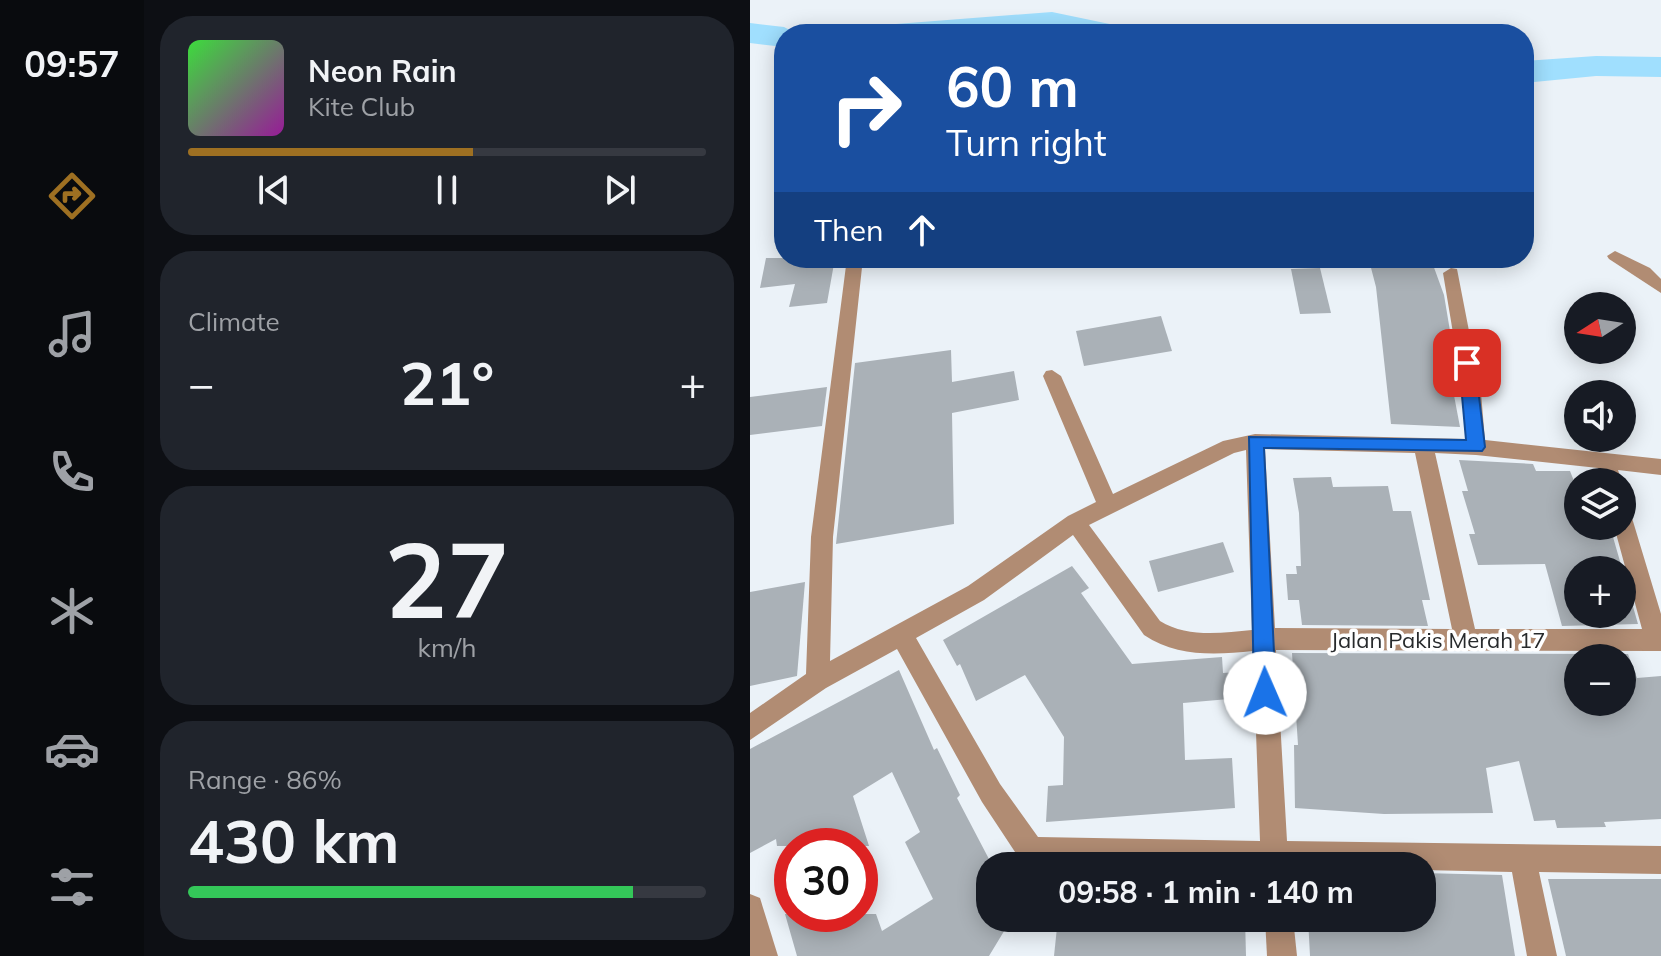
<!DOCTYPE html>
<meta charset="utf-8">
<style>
body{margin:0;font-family:Mulish,sans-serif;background:#20242c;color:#f1f3f6;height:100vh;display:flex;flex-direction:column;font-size:30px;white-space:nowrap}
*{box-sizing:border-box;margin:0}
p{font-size:26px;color:#9ea1a6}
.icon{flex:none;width:44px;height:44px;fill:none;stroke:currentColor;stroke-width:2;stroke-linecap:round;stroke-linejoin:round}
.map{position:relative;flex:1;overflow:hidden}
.sheet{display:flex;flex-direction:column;gap:16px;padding:16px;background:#0d0f14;width:606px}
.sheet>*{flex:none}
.banner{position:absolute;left:24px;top:24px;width:760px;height:244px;border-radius:32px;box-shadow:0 4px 20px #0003;background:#1a4fa0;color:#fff;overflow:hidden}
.needle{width:52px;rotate:258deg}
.tools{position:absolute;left:814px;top:292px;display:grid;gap:16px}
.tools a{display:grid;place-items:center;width:72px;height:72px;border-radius:50%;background:#171b24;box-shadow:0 4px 20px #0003;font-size:40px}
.speed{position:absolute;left:24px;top:828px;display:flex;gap:16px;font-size:40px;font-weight:700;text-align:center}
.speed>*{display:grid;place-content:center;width:104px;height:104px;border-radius:50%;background:#171b24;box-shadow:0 4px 20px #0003;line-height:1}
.speed .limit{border:12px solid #d22;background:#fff;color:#111}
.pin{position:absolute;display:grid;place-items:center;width:68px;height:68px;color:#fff;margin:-34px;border-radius:16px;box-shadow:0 4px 12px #0006}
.me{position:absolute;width:88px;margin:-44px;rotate:359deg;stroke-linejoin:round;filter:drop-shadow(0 0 6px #0008)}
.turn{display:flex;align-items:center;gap:28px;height:168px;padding:0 40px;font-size:36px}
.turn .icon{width:104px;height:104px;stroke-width:2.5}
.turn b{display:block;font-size:56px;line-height:68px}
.then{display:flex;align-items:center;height:76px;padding:0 40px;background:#0003;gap:16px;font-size:30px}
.big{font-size:60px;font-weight:700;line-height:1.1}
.sheet .tile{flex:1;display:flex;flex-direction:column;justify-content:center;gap:12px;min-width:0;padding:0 28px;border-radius:32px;background:#20242c}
.sheet .dial{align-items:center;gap:0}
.dial b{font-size:104px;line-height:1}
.song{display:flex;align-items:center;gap:24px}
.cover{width:96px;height:96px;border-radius:12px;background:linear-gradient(135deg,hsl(120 70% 55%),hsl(300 70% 35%))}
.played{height:8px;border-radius:4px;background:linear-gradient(90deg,#9e7022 55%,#363941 55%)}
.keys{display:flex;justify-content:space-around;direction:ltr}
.heat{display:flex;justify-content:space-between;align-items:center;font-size:44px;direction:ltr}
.charge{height:12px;border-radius:6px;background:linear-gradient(90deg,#34c759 86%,#363941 0)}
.trip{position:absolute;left:226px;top:852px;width:460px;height:80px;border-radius:32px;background:#171b24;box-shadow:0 4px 20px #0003;font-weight:700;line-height:80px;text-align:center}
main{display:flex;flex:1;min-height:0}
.menu{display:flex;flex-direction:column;width:144px;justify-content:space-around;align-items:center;background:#090b0e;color:#9ea1a6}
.menu .icon{width:56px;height:56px}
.menu .selected{color:#9e7022}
.menu b{font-size:36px;color:#f1f3f6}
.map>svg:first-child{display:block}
</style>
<main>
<nav class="menu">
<b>09:57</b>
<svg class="icon selected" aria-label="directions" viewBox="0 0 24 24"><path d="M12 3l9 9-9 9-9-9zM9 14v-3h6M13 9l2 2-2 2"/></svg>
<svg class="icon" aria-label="music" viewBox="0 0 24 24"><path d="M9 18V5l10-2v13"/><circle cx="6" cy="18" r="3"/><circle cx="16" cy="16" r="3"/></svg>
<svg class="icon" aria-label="phone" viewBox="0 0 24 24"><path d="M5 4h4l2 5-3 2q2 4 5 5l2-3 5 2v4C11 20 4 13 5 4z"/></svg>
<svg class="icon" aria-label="climate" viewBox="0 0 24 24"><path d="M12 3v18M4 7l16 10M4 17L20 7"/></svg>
<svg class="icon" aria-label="car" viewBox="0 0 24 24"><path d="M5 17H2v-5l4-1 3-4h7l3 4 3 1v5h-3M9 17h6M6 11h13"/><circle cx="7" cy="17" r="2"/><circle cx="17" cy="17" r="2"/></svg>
<svg class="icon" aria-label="filters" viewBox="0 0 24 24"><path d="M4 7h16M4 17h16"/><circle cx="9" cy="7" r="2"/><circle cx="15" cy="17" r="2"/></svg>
</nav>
<section class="sheet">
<div class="tile">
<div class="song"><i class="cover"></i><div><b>Neon Rain</b><p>Kite Club</p></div></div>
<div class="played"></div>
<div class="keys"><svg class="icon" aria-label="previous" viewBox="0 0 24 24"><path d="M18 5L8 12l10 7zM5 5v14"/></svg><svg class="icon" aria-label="pause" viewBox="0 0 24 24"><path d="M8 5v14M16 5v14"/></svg><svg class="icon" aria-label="next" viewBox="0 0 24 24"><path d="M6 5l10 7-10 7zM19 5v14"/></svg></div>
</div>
<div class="tile"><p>Climate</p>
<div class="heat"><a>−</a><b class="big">21°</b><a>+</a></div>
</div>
<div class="tile dial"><b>27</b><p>km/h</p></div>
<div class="tile"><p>Range · 86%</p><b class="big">430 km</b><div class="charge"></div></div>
</section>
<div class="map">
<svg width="911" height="956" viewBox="0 0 911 956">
<rect width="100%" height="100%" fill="#ebf2f8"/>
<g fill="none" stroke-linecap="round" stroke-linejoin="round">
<!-- river -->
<g fill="#a0dffe" fill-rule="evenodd">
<path d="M302 12 374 27 378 34H130L134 27 146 24Z"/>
<path d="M0 23 34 27 48 34H34V47L0 43Z"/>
<path d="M846 56 911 57V77L846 76 774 83V61Z"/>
</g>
</g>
<!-- building -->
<g fill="#aab1b7" fill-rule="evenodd">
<path d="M16 258H85L77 303 39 307 45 284 10 288Z"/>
<path d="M682 262 694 295 703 349 695 348 710 427 641 424 626 287 620 264Z"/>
<path d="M570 268 581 313 550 314 541 269Z"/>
<path d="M411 316 422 351 334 366 326 331Z"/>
<path d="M201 350 202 382 264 371 269 400 202 413 204 524 86 544 105 363Z"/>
<path d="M77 387 72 426 0 435V397Z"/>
<path d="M709 460 783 464 786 471H820L828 491V526H841L845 537H863L888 624 812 626 795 564 728 565 719 534H725L712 491H718ZM828 570H872V614H828Z"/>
<path d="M581 477 583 487 638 486 643 511H661L680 600H672L678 626 552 625 549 600H538L536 574H547L546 566H551L549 513 543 478Z"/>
<path d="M473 542 484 572 408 592 399 561Z"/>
<path d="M322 566 339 588 331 593 382 664 472 657 473 673 501 671 502 697 433 703 435 760 482 758 485 808 296 822 298 786 313 785 314 737 275 675 226 701 210 664 207 666 193 640Z"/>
<path d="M55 582 47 676 0 686V592Z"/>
<path d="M542 653 878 654 887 678 911 676V819L854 822 856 827 807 828 805 820 784 821 769 761 736 768 743 813 634 814 545 808 544 745H548ZM828 658H872V702H828Z"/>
<path d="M149 670 184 750 187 748 210 795 207 798 240 861V918H262L239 956H47L35 914H126L132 931 183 899 155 842 170 832 142 772 103 796 119 846H27L26 839 0 853V749Z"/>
<path d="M672 873 752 875 765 956H560L558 918H672Z"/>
<path d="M798 879H911V956H816Z"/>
<path d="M308 918H495L496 956H304Z"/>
</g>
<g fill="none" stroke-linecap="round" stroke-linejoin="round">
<!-- street -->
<g fill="#b18c73" fill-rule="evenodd">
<path d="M865 251 900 268 911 279V293L859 259 857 256Z"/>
<path d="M97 258H113L83 537 80 661 218 586 318 516 346 502 293 376 296 371 302 370 311 376 363 494 473 441 505 434 716 439 713 393 693 273 701 268 707 269 731 393 735 440 911 459V475L868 470 872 482H852L848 468 726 455 685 453 725 629H892L864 526H872V509L879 512 882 518 911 614V651L526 650 537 841 911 846V874L789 872 807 956H777L762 872 672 870V866L281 865 271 861 232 802 147 649 76 688 0 740V713L56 674 61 537ZM515 449 665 453 702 629 525 628ZM496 450 502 630C472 633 437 638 410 621L339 525 484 453ZM323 535 394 635C427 657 465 655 503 651L510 841 288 837 250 784 166 638 234 600Z"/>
<path d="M0 894 10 898 28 956H0Z"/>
<path d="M515 918H543L547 956H517Z"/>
</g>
</g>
<!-- route -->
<path fill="#1a73e8" stroke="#114b97" stroke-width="2" d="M717 357 725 363 735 447 732 451 514 448 526 693 523 701 515 704 507 701 504 693 499 437 716 440 709 363Z"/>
<g text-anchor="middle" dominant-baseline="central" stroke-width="7" stroke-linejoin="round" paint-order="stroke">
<!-- street labels -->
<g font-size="22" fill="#272a2c" stroke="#fff">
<text x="688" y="640">Jalan Pakis Merah 17</text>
</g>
</g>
</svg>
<div class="tools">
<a><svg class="needle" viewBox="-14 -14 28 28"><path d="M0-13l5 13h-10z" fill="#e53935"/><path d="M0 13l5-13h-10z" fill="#9ea1a6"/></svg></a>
<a><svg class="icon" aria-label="sound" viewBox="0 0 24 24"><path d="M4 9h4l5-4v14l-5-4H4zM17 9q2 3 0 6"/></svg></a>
<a><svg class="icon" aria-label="layers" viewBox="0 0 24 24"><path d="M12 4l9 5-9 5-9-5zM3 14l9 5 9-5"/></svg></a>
<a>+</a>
<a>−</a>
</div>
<div class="speed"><div class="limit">30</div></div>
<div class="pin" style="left:717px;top:363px;background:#d93025"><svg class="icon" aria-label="arrive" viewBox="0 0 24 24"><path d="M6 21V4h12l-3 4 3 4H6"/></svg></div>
<svg class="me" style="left:515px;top:693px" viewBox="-20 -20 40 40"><circle r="19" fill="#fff"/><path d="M0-13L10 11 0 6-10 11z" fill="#1a73e8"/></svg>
<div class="trip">09:58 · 1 min · 140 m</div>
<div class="banner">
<div class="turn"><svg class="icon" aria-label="right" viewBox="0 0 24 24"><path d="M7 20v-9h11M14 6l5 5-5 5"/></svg><div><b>60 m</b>Turn right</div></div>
<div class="then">Then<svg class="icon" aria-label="ahead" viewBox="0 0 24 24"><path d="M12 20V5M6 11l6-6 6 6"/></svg></div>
</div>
</div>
</main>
